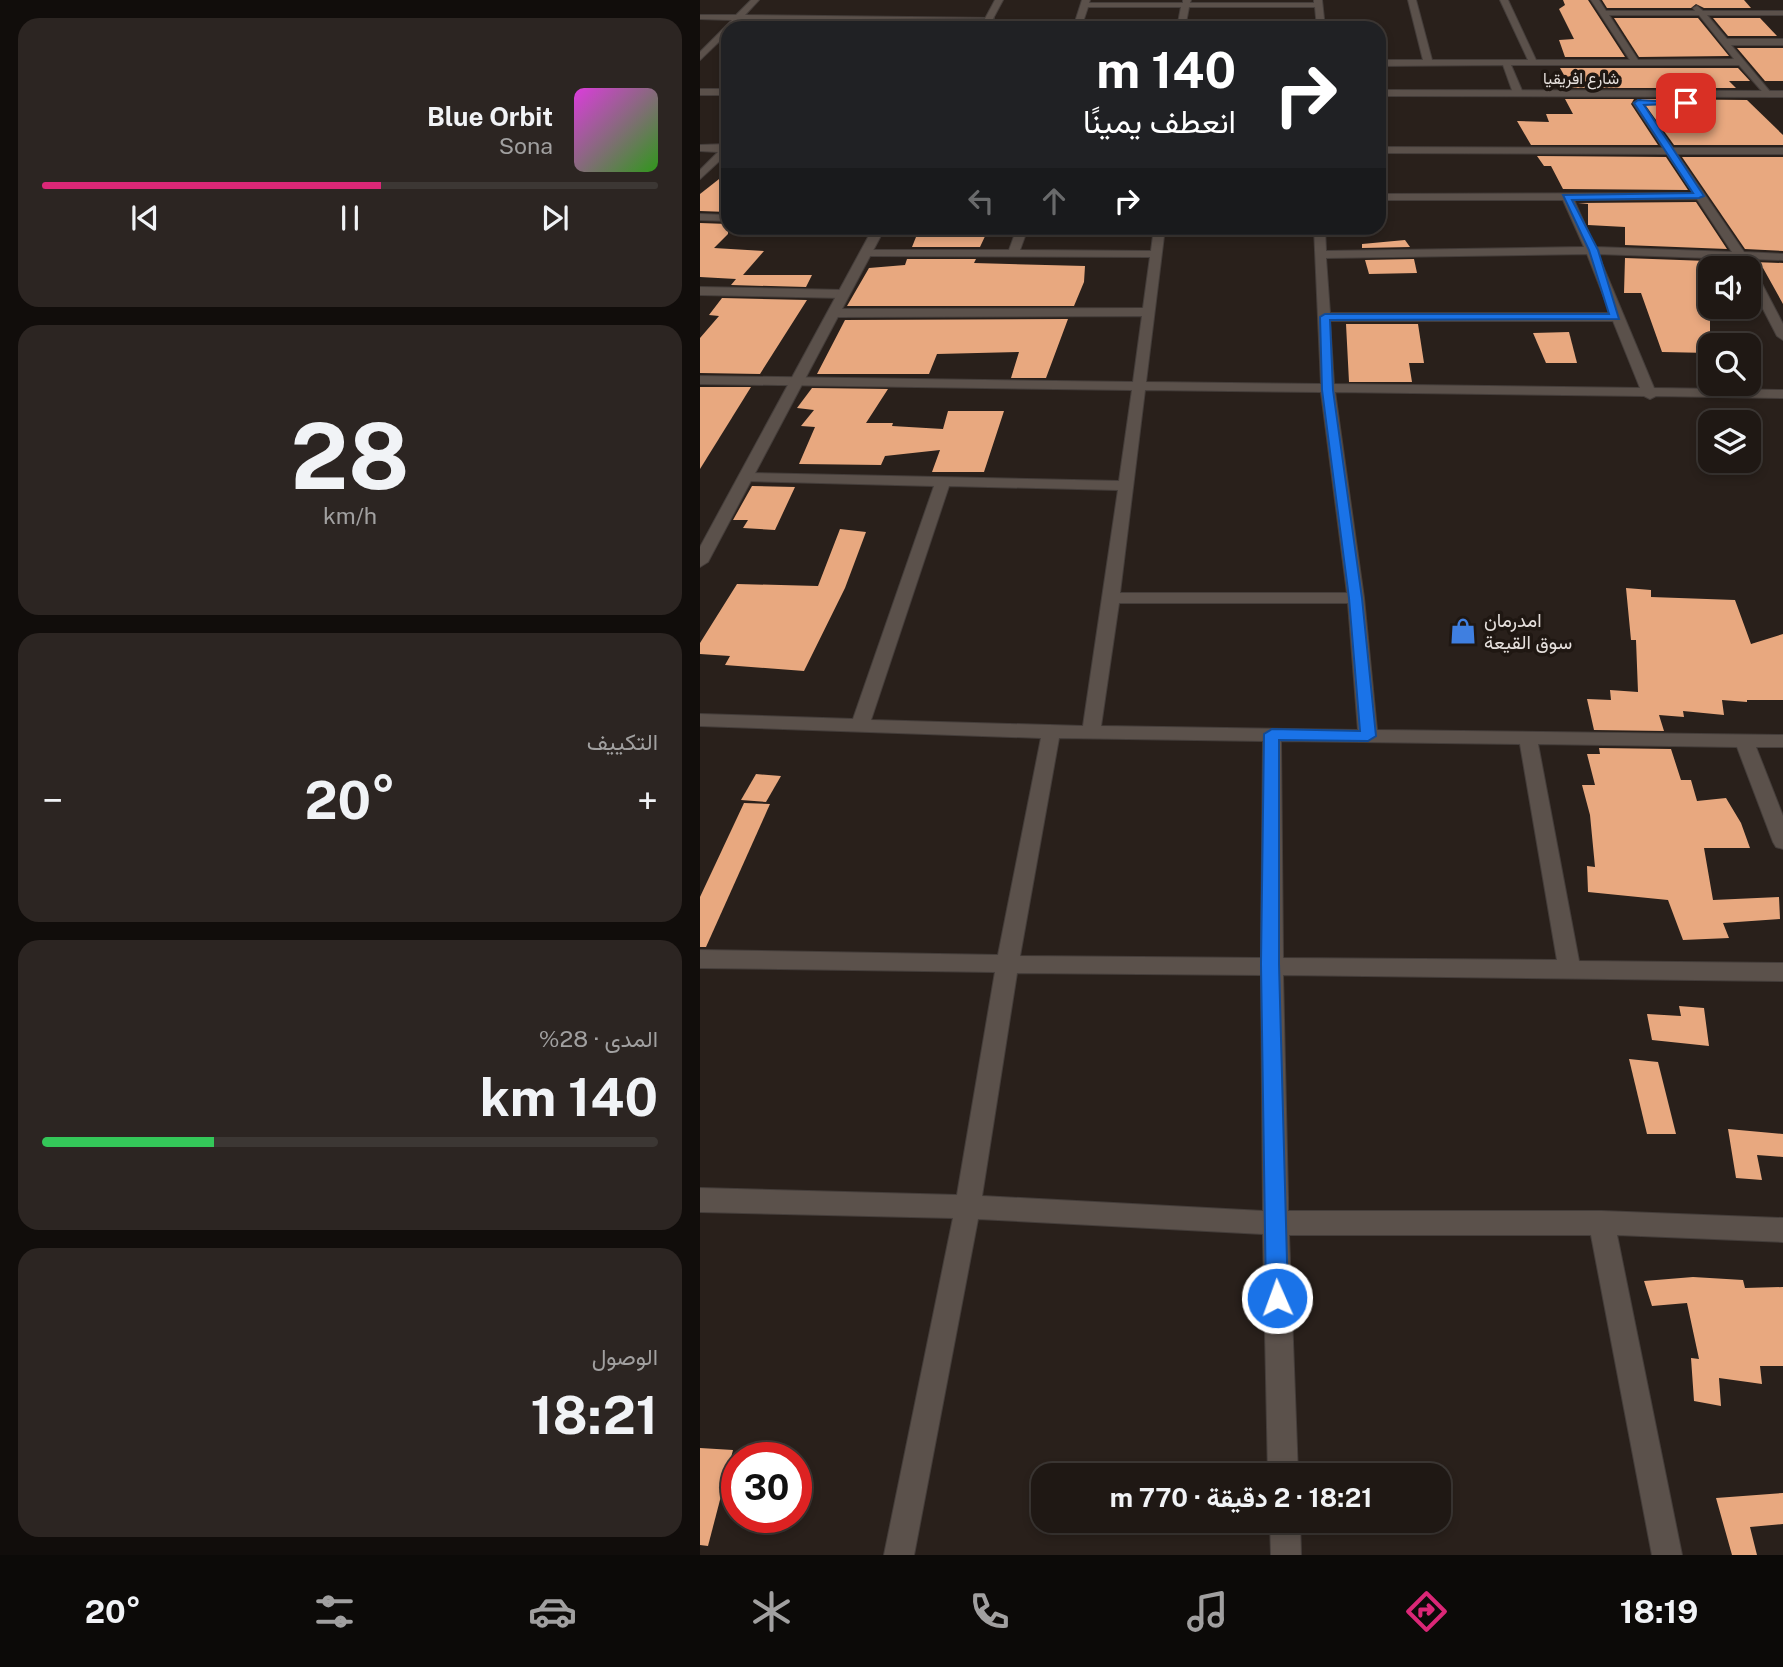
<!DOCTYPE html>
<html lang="ar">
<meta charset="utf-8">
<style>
body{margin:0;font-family:"Public Sans",Vazirmatn,sans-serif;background:#2c2522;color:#f1f3f6;direction:rtl;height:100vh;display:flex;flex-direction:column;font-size:26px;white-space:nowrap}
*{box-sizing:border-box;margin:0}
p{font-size:23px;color:#a1a0a0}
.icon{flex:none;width:38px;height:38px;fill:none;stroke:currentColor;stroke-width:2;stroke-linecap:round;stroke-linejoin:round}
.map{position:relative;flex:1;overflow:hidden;direction:ltr}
.panel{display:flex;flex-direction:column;gap:18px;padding:18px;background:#110d0b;width:700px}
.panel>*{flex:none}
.banner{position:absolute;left:21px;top:21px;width:665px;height:214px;border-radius:21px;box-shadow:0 4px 10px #0003,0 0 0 2px #3c3734;direction:rtl;background:#202124;color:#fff;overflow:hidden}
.buttons{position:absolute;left:998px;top:256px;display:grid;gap:14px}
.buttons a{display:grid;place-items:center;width:63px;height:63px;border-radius:14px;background:#1f1814;box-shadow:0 4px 10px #0003,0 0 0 2px #3c3734;font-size:35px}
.speed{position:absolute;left:21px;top:1442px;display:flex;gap:14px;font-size:35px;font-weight:700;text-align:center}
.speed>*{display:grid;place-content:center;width:91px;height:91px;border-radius:50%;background:#1f1814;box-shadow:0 4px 10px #0003,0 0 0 2px #3c3734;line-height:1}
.speed .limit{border:10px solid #d22;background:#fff;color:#111}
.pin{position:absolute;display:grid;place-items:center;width:60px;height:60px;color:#fff;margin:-30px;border-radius:14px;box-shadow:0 4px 10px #0006}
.me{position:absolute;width:77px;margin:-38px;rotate:358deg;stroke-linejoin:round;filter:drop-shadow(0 0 5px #0008)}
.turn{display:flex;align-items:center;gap:24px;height:147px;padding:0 35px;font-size:32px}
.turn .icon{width:91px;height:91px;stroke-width:2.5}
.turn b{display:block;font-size:49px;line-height:60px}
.lanes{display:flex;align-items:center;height:66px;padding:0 35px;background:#0003;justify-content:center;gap:35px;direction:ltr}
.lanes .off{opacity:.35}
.big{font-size:52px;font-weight:700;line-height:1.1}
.panel .widget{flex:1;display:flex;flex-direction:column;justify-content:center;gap:10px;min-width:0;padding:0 24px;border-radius:21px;background:#2c2522}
.panel .dial{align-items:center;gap:0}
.dial b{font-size:91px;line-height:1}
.song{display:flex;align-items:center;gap:21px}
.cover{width:84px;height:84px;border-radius:10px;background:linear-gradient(135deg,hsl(300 70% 55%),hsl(110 70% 35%))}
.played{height:7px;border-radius:4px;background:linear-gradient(90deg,#db2777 55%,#3c3734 55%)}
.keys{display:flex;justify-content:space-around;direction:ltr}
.heat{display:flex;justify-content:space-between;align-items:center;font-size:38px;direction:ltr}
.charge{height:10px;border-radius:5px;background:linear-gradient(90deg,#34c759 28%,#3c3734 0)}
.trip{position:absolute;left:331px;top:1463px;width:420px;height:70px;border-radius:21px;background:#1f1814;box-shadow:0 4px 10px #0003,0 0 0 2px #3c3734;font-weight:700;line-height:70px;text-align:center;direction:rtl}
.tab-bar{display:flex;height:112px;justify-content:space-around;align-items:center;background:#0c0a08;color:#a1a0a0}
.tab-bar .icon{width:49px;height:49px}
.tab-bar .selected{color:#db2777}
.tab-bar b{font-size:32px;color:#f1f3f6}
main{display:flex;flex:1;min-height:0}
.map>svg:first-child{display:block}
</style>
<main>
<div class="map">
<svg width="1083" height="1555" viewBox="0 0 1083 1555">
<rect width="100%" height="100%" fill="#29201b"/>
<!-- building -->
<g fill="#e8a87f">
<path d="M863 0H888L925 57H865L859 40 874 39 859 9 865 5Z"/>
<path d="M902 0H1044L1051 8H1004L996 4 991 8H907Z"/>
<path d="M914 18H998L1029 56 939 57Z"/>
<path d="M1013 18H1060L1077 36H1028Z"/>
<path d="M1037 48H1083V81H1065Z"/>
<path d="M860 68H1038L1050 81H1029L1036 88H859L852 75H864Z"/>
<path d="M865 99H934L931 104 958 145H831L817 121 849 122 846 114H873Z"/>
<path d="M941 99 1047 100 1083 135V145H974Z"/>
<path d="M837 156 966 157 988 190 863 189 851 166H844Z"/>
<path d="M982 157H1083V251L1045 249Z"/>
<path d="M28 172V212L0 211V194Z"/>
<path d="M996 202 1027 249 925 245V227L888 225V204L878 203Z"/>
<path d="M0 223 28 224V234L14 248 64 251 43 275H112L106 287 31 285 36 279 0 277Z"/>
<path d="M218 232H287L280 247H212Z"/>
<path d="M705 240 710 247 662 248V244Z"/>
<path d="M925 258 1035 262 1039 268H1010V271H1002L1010 299V353L962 352 941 293H924Z"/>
<path d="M207 259H276L274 263 385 266 384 282 374 306H147L169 268 205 265Z"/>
<path d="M714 259 717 273 669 274 665 260Z"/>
<path d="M1053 262 1083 263V304L1063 268H1057Z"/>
<path d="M22 298 107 300 60 374 0 373V338L19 316 9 315Z"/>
<path d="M368 319 346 378H311L319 352 237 354 229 374H117L145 320Z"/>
<path d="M646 324H718L724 363H709L712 382H649Z"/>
<path d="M869 332 877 363H846L833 333Z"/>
<path d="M0 387H51L0 469Z"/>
<path d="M112 388 188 389 166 423H193L192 426 243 429 248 411H304L284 472H232L240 450 185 456 181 465 99 464 115 427 101 426 114 410 97 408Z"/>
<path d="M52 486 95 487 75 530 43 528 48 520H33Z"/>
<path d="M140 529 166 532 145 588 104 671 25 665 30 656 0 654V643L37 584 118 586Z"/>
<path d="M926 588 951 590V597L1035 600 1051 644 1083 634V700H1047V702L1022 700 1024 715 983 711 984 717 959 715 964 731 894 730 887 699 911 700 910 690 938 692 936 640H931Z"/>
<path d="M899 748 971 749 981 780H991L997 801 1026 798 1041 823 1050 848H1004L1013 900 1079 897 1080 919 1023 923 1029 938 983 940 968 900 888 892 887 866 895 867 890 815 882 785H895L887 754H900Z"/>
<path d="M56 774 81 776 66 802 41 800Z"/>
<path d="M44 803 70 804 6 947H0V897Z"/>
<path d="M979 1006 1004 1008 1009 1046 952 1040 947 1014 981 1016Z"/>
<path d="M929 1059 958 1062 976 1134H947Z"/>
<path d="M1028 1129 1083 1134V1157L1057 1155 1062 1180 1036 1178Z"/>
<path d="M993 1277 1043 1280 1045 1288 1083 1287V1366H1060L1062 1384 1019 1378 1021 1406 994 1401 991 1358 999 1359 987 1303 952 1306 944 1281Z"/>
<path d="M0 1448 33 1450 8 1546 0 1545Z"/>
<path d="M1083 1493V1524L1050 1527 1057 1555H1032L1016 1498Z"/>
</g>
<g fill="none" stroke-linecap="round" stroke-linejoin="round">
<!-- minor casing -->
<g stroke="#443d3a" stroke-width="2">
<g id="minor">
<path d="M51 0H59L45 15 294 18 41 20 33 28H28V33L0 60V52L32 20 0 19V15H36Z"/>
<path d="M382 0H390L389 3H483V0H491L490 3H614V0H622L625 28H617L615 7H489L485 28H477L481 7H388L381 28H373Z"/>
<path d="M708 0H716L732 60H828L800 0H808L836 60H930L891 0H899L906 11H995L993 8 997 6 1003 11H1083V15H1007L1027 39H1083V45H1031L1072 94 1067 97 1039 65H811L823 93 818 96 813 93 803 65 679 66V60H723ZM909 15H999L1034 59 938 60Z"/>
<path d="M938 100 973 148H1083V154H977L1044 252 1083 254V260L1049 259 1083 324V340L1077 336 1048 280V268H1042L1037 259 898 254 954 388 1083 390V398L956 396 950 399 944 396 635 392 664 598 677 730 1083 735V747H1056L1083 816V849L1076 847 1073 842 1037 747 838 744 879 961 1083 963V981L583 975 588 1197V1211H902L1083 1218V1242L917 1235 982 1555H952L891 1235H589L598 1475H568L563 1234 278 1219 214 1555H184L253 1218 0 1212V1188L257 1195 295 972 0 968V950L298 955 341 738 0 726V714L153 719 234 486 47 481 40 477 47 473 419 481 432 390 0 384V376L433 382 442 316 134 317 128 313 134 309 443 308 450 257 166 256 160 253 166 250H309L317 228H328L320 250 451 251 454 228H465L446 382 621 384 614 228H625L626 251 884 247 863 200H679V194L993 193 967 154 679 153V147L963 148 933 103ZM997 199 1032 252 895 247 874 200ZM887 254 910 313H630L626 258ZM630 321H913L940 388 634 384ZM445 390 621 392 647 593H420ZM249 486 418 490 383 726 171 720ZM419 603H648L658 730 401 726ZM359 738 563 741 561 958 320 956ZM581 741 820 744 857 960 583 958ZM317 973 561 975 563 1211 282 1196Z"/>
<path d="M28 144V153L0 179V170L18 152 0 151V145Z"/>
<path d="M0 214 28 215V221L0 220Z"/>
<path d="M0 287 143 290 149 294 143 298 0 295Z"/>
<path d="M570 1521H600L601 1555H571Z"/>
</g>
</g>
<!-- tertiary casing -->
<g stroke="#443d3a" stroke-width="2">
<g id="tertiary">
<path d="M295 0H303L288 28H280Z"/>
<rect x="0" y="89" width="28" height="6"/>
<path d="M679 90 1083 91V97L679 96Z"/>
<path d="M173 228H185L8 562 0 567V547Z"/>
</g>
</g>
<!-- minor -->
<use href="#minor" fill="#5b514b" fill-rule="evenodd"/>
<!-- tertiary -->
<use href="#tertiary" fill="#5b514b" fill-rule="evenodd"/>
</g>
<!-- route -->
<path fill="#1a73e8" stroke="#114b97" stroke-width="2" d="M938 100 990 103 944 105 1004 196 999 198 872 200 898 250 919 319 630 320 633 390 662 598 676 736 668 741 579 740V964L588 1298 585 1306 577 1309 569 1306 566 1298 561 964 564 734 572 729 660 731 649 598 622 390 620 317 625 314H909L889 250 863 195 993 193 934 103Z"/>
<!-- icons -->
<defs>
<g id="shop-bare" transform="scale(2.1)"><path d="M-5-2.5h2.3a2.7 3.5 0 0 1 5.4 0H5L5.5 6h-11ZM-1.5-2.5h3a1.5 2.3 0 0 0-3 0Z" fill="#3f7fe0" stroke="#1f1712" stroke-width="2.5" paint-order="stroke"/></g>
</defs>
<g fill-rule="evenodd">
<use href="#shop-bare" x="763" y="631"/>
</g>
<g text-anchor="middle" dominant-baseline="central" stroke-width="7" stroke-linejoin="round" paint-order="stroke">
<!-- far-street labels -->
<g font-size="16" fill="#e6e0dd" stroke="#1f1712">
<text x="881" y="78">شارع افريقيا</text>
</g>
<!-- poi labels -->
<g font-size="19" fill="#e6e0dd" stroke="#1f1712" text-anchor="start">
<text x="784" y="620">امدرمان<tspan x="784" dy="22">سوق القيعة</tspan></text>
</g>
</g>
</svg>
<div class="buttons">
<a><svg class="icon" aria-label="sound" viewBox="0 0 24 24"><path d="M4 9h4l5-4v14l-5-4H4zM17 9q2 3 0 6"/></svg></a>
<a><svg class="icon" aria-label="search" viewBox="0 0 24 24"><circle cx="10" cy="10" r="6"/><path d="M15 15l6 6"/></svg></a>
<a><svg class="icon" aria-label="layers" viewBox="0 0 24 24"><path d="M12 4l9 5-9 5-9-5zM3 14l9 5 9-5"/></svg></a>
</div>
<div class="speed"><div class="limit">30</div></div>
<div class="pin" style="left:986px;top:103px;background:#d93025"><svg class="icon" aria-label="arrive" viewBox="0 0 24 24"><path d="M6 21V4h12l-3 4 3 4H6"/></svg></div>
<svg class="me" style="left:577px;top:1298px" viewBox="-20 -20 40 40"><circle r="17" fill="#1a73e8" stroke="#fff" stroke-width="3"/><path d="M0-11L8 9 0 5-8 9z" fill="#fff"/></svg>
<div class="trip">18:21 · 2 دقيقة · 770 m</div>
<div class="banner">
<div class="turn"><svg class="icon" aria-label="right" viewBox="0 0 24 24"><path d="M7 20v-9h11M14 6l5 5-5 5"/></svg><div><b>140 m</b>انعطف يمينًا</div></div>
<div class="lanes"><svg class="icon off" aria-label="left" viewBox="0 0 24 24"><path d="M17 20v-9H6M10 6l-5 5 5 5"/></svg><svg class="icon off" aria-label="ahead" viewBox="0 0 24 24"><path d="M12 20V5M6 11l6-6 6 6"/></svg><svg class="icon" aria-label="right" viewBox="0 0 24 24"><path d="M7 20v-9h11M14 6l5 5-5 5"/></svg></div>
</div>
</div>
<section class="panel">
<div class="widget">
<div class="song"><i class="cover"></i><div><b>Blue Orbit</b><p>Sona</p></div></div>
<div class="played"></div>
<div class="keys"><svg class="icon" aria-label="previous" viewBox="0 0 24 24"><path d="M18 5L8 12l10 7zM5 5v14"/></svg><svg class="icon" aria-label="pause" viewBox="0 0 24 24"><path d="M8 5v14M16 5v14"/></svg><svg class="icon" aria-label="next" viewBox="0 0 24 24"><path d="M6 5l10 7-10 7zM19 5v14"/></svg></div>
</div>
<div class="widget dial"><b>28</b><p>km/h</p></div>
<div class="widget"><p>التكييف</p>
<div class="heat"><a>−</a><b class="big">20°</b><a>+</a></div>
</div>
<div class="widget"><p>المدى · 28%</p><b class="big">140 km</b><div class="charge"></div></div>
<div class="widget"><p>الوصول</p><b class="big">18:21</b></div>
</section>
</main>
<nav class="tab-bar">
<b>18:19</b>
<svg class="icon selected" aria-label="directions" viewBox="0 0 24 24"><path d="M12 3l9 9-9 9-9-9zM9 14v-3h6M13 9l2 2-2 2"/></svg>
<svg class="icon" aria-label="music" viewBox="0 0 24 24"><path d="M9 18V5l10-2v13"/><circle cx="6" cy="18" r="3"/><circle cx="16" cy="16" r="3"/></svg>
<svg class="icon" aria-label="phone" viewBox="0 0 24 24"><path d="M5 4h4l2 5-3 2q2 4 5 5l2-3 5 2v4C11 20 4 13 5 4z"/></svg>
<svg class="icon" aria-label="climate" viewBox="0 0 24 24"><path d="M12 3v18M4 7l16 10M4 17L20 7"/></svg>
<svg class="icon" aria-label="car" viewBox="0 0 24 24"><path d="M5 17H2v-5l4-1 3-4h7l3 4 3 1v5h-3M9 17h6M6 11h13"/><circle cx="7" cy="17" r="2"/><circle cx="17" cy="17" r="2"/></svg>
<svg class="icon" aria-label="filters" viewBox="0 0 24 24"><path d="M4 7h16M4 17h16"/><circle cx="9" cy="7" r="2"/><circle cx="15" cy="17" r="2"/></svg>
<b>20°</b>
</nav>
